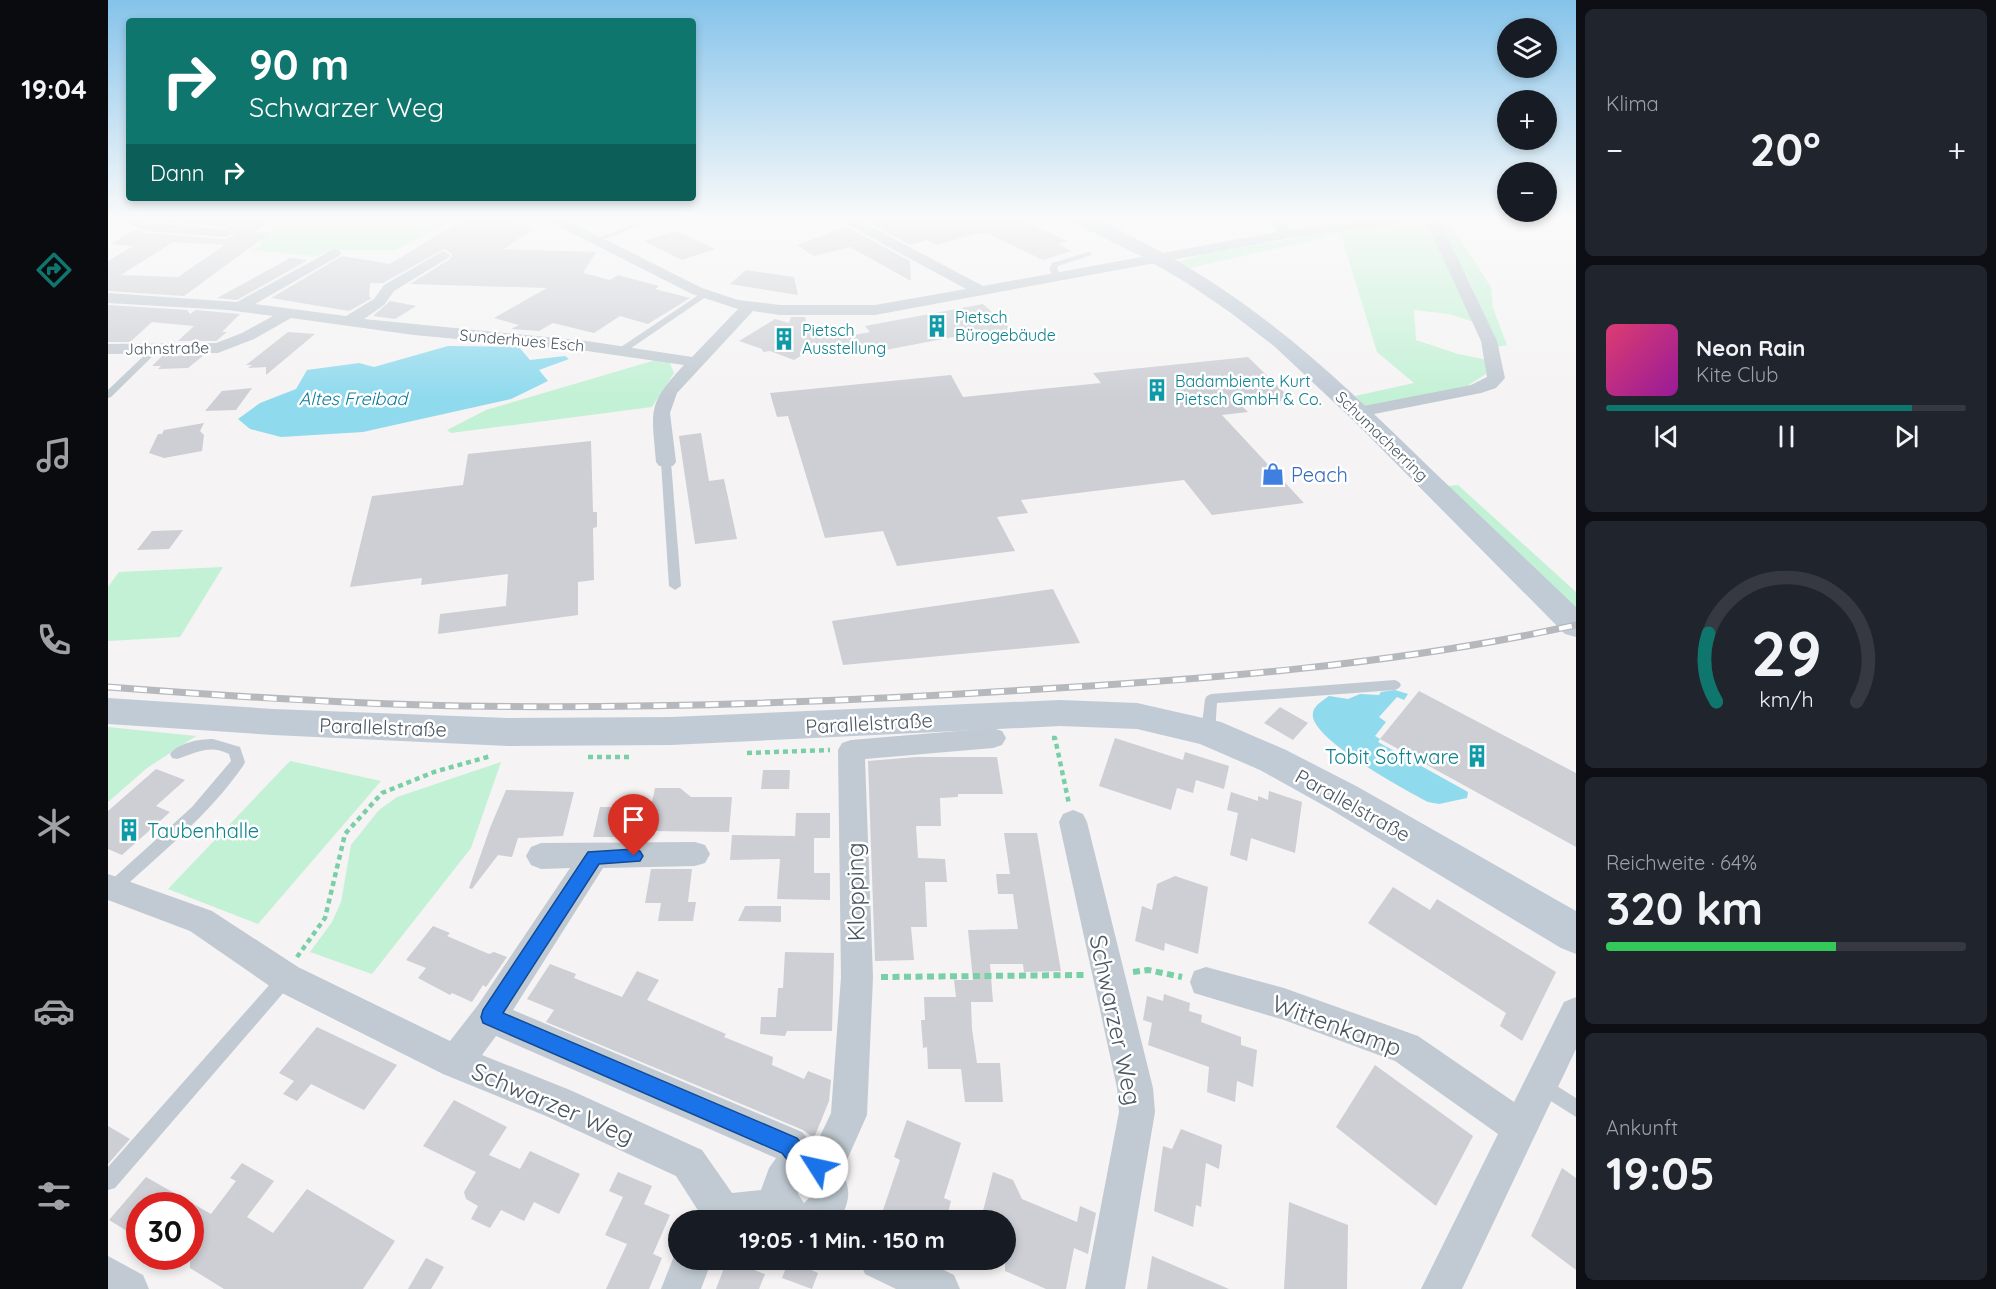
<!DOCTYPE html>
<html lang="de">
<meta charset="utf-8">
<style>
body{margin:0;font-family:Quicksand,sans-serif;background:#20242c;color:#f1f3f6;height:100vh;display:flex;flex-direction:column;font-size:22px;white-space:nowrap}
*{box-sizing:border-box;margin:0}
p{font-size:20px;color:#9ea1a6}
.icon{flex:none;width:33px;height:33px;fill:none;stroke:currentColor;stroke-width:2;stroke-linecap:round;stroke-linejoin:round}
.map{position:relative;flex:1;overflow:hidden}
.panel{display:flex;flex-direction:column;gap:9px;padding:9px;background:#0d0f14;width:420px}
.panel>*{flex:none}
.hud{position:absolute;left:18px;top:18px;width:570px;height:183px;border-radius:6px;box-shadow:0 3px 9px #0003;background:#0f766e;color:#fff;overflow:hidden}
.buttons{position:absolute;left:1389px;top:18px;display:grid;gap:12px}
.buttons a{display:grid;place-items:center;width:60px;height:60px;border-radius:50%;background:#171b24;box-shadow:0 3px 9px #0003;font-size:30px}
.speed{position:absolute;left:18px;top:1192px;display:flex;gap:12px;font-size:30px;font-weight:700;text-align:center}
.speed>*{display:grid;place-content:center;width:78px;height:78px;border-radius:50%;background:#171b24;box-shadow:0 3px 9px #0003;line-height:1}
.speed .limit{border:9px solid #d22;background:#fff;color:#111}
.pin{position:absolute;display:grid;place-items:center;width:51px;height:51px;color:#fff;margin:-62px -26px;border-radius:50% 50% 50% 0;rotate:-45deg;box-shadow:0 0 6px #0007}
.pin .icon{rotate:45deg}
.me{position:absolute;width:66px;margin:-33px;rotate:305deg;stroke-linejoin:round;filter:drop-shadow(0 0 4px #0008)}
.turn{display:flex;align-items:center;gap:21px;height:126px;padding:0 24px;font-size:27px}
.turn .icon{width:78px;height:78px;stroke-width:2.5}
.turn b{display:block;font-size:42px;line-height:51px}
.then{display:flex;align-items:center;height:57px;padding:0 24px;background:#0003;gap:12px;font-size:22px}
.big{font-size:45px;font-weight:700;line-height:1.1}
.panel .card{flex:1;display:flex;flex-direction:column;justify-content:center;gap:9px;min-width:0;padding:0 21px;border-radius:9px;background:#20242c}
.panel .dial{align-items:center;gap:0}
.dial svg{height:156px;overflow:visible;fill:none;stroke:#363941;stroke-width:7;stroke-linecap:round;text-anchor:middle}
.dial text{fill:#f1f3f6;stroke:none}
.song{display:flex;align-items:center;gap:18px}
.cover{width:72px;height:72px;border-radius:9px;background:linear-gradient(135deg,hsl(340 70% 55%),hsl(300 70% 35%))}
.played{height:6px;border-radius:3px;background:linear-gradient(90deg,#0f766e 85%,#363941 85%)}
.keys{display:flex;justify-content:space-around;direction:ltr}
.heat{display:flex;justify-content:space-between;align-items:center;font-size:33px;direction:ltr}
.charge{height:9px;border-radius:4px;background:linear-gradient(90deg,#34c759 64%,#363941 0)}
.trip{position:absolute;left:560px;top:1210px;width:348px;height:60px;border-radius:30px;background:#171b24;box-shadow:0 3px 9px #0003;font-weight:700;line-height:60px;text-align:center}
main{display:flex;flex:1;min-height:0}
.menu{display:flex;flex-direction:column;width:108px;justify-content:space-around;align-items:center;background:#090b0e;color:#9ea1a6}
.menu .icon{width:42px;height:42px}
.menu .active{color:#0f766e}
.menu b{font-size:27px;color:#f1f3f6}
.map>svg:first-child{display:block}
</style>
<main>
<nav class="menu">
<b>19:04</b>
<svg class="icon active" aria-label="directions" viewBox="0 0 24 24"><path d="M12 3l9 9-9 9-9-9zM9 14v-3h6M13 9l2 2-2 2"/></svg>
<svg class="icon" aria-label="music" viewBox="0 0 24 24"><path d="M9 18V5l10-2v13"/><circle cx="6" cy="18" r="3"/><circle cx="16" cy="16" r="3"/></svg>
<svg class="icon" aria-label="phone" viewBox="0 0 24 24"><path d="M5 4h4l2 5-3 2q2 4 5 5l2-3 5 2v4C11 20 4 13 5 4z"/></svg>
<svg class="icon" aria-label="climate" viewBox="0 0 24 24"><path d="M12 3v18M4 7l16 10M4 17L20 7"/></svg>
<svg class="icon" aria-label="car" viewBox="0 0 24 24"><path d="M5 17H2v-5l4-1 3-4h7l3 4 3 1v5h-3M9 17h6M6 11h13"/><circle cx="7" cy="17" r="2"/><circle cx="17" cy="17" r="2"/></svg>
<svg class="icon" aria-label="filters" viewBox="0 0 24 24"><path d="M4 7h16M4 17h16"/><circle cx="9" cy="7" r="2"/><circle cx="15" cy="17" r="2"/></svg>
</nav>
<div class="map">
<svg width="1468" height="1289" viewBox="0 0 1468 1289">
<rect width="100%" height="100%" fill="#f5f3f3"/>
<!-- green -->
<g fill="#c3f1d5">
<path d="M206 217H353L288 250H228L207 256 143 250 153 246 152 240 161 233 165 225 182 219Z"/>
<path d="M1327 217H1338L1383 287 1385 308 1399 345 1390 347 1360 279Z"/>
<path d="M1307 218 1321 221 1369 323 1341 314 1306 310 1308 340 1350 354 1380 360 1378 374 1359 386 1257 406 1247 396 1306 383 1269 352 1234 238 1229 235 1081 268 1069 262 1096 254Z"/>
<path d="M551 359 562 363 566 373 544 407 343 433 339 430 378 410Z"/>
<path d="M1350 485 1468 592V611L1340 486Z"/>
<path d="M115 567 72 637 0 641V587L11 572Z"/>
<path d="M0 727 88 736 39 768 0 802Z"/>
<path d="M182 761 273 781 150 924 60 889Z"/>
<path d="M393 762 363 848 264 974 202 952 224 922 233 902 243 845 271 810 289 797Z"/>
</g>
<!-- water -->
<g fill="#90daee">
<path d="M340 346 411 347 422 360 457 356 461 359 431 370 440 381 403 399 255 432 173 437 142 429 130 419 152 403 188 389 199 370 251 363 266 367Z"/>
<path d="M1287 690 1300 694 1296 700 1289 697 1271 717 1278 722 1267 736 1272 739 1270 742 1360 792 1359 798 1331 804 1320 802C1297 790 1209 742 1205 717 1203 707 1214 701 1221 696L1240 699 1252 694 1271 695 1273 692Z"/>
</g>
<!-- building -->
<g fill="#cdcfd5" fill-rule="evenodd">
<path d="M68 217H148L146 218 162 221 146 232 162 233 76 296 0 291V261L25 246 3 244 28 229 38 233 118 239 127 234 118 227 58 222ZM65 242 117 245 70 277 13 275Z"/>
<path d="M377 217H412L402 223 424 226 419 229 424 230 396 249 488 252 475 273 502 280 510 275 551 286 547 289 582 298 540 324 512 316 486 333 445 323 431 331 403 329 411 325 386 318 439 288 302 284 342 259 344 254 336 249 275 283H262L261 297 264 298 241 311 163 298 234 256 282 264 356 219 369 221Z"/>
<path d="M762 217H906L960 241 950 244 964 251 935 260 879 233H871L829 245 819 240 802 245 760 223Z"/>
<path d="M739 227 802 261 803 281 742 247 706 256 689 245Z"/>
<path d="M568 231 577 235 607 249 574 260 536 241Z"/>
<path d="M182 258 200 260 129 300 109 298Z"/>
<path d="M638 270 686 277 690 295 622 284Z"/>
<path d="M282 301 308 306 287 319 265 316Z"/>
<path d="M875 304 903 329 849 340 845 337 762 353 711 355 709 346 686 360 662 351 655 352 654 349 631 341 667 319 681 323 683 317H697L702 333H705L704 329 711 331 737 327 724 336 730 338 762 332 757 326Z"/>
<path d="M0 305 79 310 82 314 88 310 132 314 114 332H119L108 341H70L86 326 44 322 22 342H0Z"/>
<path d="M180 332 207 334 158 375V367L140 368 144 365H138Z"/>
<path d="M96 355 80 368 50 369 53 366H44L54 356Z"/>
<path d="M1140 357 1184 400 1133 405 1140 412 1114 415 1196 503 1104 515 1076 480 913 500 920 513 889 517 907 551 789 566 775 531 717 538 680 416 669 417 662 393 843 375 855 397 993 383 985 373Z"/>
<path d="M144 388 128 410 97 411 114 391Z"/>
<path d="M96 423 92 431 96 435 94 451 56 458 41 453 50 434H54L56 430Z"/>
<path d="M593 433 601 481 616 479 629 539 587 544 571 436Z"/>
<path d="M483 441 485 512H489V527L485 528 486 580 470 582V615L330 634 332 614 398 606 400 574 313 585 314 578 242 587 264 496 355 485 360 454Z"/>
<path d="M75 530 61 549 29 550 44 531Z"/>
<path d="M945 589 972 643 735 665 724 621Z"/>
<path d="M1311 691 1468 773V847L1272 739Z"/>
<path d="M1172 707 1200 723 1185 740 1156 723Z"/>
<path d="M1007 738 1075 760 1077 752 1121 766 1116 789 1088 780 1085 793 1069 788 1063 810 991 786Z"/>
<path d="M808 757H889L895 794H850V797L832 798 833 826H808L810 858 837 859 839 882H817L819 927H803L806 960 767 961 760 761Z"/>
<path d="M48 769 77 780 48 806 62 812 14 855 0 849V811Z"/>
<path d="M655 770H682L681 789H653Z"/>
<path d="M547 788H572L583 797H624L621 832 541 831 540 837H485L492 807H543Z"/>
<path d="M398 790 466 792 455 836 410 838 404 857 390 855 364 889 361 888 382 828Z"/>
<path d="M1161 791 1194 802 1187 853 1143 838 1139 861 1122 855 1130 813 1119 810 1123 792 1150 801V796L1160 800Z"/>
<path d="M688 813H722V838H706V873H722V900L669 899 672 859 622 860 624 835 687 836Z"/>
<path d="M896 833H929L953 971 916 972 915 964H882L885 1002H863L864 1029 869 1063H892L895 1102H857L853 1069H820L819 1047 815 1048 813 1020H817L816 997H848L846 980H865L860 930 910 929 905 894H890L888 874H902Z"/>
<path d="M543 869H584L580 902H588L585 921H550L553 903H537Z"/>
<path d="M1067 876 1100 887 1090 954 1057 943 1056 951 1027 941 1034 906 1044 910 1049 884Z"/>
<path d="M1285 887 1322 910 1329 899 1448 972 1414 1041 1392 1026 1398 1013 1260 923Z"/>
<path d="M637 906H673V922L630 921Z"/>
<path d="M325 926 342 933 339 936 381 954 386 952 399 957 378 987 375 985 364 1002 344 993 342 995 310 978 318 968 298 960Z"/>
<path d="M677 952 726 953 724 1031H679L677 1036 652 1034 653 1017H668L670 988H675Z"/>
<path d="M442 964 468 974 466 978 514 997 529 971 551 980 539 1000 618 1034 616 1037 665 1057 664 1065 696 1079 700 1071 723 1080 721 1101 706 1138 695 1130 438 1022 446 1010 419 999Z"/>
<path d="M1056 994 1082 1003 1081 1011 1094 1015 1093 1022 1133 1037V1045L1149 1050 1145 1087 1129 1081 1127 1102 1099 1092 1101 1067 1040 1045 1044 1023 1035 1020 1039 996 1055 1001Z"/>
<path d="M209 1027 289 1065 256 1110 203 1084 189 1101 175 1094 186 1081 171 1073Z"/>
<path d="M1267 1065 1365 1136 1328 1206 1228 1127Z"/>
<path d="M346 1100 399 1127 381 1155 412 1169 422 1151 472 1174 451 1214 426 1202 416 1221 393 1210 382 1228 363 1219 370 1206 358 1199 356 1192 368 1172 315 1146Z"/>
<path d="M799 1120 853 1143 836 1198 843 1201 838 1221H784L773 1216 792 1160 786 1157Z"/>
<path d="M0 1126 22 1139 0 1164Z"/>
<path d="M1073 1129 1114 1145 1111 1169 1098 1163 1093 1207 1088 1205 1085 1227 1046 1211 1055 1146 1064 1149Z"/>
<path d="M134 1163 166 1181 139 1217 165 1233 199 1189 287 1241 255 1289H116L82 1268V1206H32V1239L1 1220 38 1177 103 1214 128 1181 122 1178Z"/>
<path d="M1454 1168 1468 1178V1270L1423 1236Z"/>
<path d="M510 1172 544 1186 536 1204 562 1215 545 1254 554 1258 541 1289H498L519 1244 497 1235 515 1197 501 1191Z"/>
<path d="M885 1172 905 1180 914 1199 969 1222 972 1206 988 1213 980 1254 966 1248 958 1289H938L897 1271V1221L875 1211Z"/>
<path d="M1181 1202 1240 1225 1239 1289H1176Z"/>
<path d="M1044 1256 1121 1289H1039Z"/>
<path d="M318 1258 336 1267 323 1289H300Z"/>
<path d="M619 1260 657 1274 651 1289H608Z"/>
<path d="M681 1260 710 1273 704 1289 674 1278Z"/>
</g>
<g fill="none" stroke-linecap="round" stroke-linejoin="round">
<!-- path-far1 -->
<g stroke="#7ad0a6" stroke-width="4.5" stroke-dasharray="5 4" stroke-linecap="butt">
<path d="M944 738H947L961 804"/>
<path d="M639 753 722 750"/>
<path d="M480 757H521"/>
<path d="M189 957 217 918 237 834 274 793 326 772 383 756"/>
</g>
<!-- path -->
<g stroke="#7ad0a6" stroke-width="6" stroke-dasharray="7 4.5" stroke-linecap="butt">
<path d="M1025 972 1040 970 1074 977"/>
<path d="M773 977 976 975"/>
</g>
<!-- service -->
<g fill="#c1cad2" fill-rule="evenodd">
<path d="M533 217H540L546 220 490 241 485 240 537 220Z"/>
<path d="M981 252 983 253V255L950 266 949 269 955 278 954 280H948L941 269 944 263Z"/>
<path d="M595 292 602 294 516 353H510V349Z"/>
<path d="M45 347 52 349 3 397 0 398V390Z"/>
<path d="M558 459 563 462 573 586 567 590 561 586 553 462Z"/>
<path d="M1287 680 1291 682 1293 685 1291 688 1287 690 1109 703 1107 732 1105 736H1095L1093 732 1097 699 1099 696 1103 694Z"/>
<path d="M105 739 132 747 137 762 135 766C101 815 54 852 10 893L5 895 0 893V883L84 807 123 761 121 754C101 744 88 753 69 759L64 758 62 754C70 743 91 739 105 739Z"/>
<path d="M177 971 183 974 185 979 183 984 7 1188 0 1190V1167L171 974Z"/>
<path d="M1433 1076 1468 1098V1117L1427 1091 1424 1085 1427 1079Z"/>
</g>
<!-- minor -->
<g fill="#c1cad2" fill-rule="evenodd">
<path d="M7 217H24L40 223 118 229 125 233 118 237 38 231Z"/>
<path d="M437 217H452L594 288 630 300 672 305H767L858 289 731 220 730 217H745L875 286 1169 232 1160 217H1172L1181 230 1279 217H1311L1304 221 1177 239 767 315H672L645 311 569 393 562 413 568 462 565 466H551L548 462C544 411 538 405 576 365L479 351 306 335 183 318 146 339 110 353 0 354V344L108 343 134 333 165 316 119 310 0 303V293L129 302 226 249 231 250 233 253 231 256 147 304 238 316 266 299 276 285 335 251 342 255 340 258 286 291 276 305 256 319 479 341 584 357 630 309 584 294 438 220Z"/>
<path d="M1316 217H1330L1389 341 1397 378 1388 388 1373 393 1251 417 1245 416 1242 412 1245 408 1363 385 1379 377 1373 341Z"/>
<path d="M885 728 894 731 898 738 894 745 885 748 757 759 765 977 759 1115 734 1171C744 1193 741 1200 732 1221H588L591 1212 568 1176 438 1116 335 1074 166 989 82 931 0 900V874L104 911 190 967 342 1041 370 1005 462 868 433 869 423 865 418 856 423 847 433 843 587 842 597 845 602 854 597 863 587 866 495 868 405 1010 694 1132 707 1147 723 1113 733 977 730 750 734 743 743 740ZM388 1036 668 1158 661 1168 653 1190 624 1193 594 1150 462 1090 374 1055ZM694 1184 703 1189V1196L696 1203 690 1194Z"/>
<path d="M965 810 975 814 979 822 1045 1088 1047 1112 1017 1289H977L1011 1112 1009 1088 951 822 955 814Z"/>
<path d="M1098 967 1176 988 1310 1036 1406 1102 1456 1002 1468 997V1049L1354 1289H1313L1390 1134 1287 1061 1176 1020 1086 993 1082 982 1086 971Z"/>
<path d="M570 1246V1260H604L593 1289H553Z"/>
<path d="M0 1256 35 1275 41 1289H0Z"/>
<path d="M751 1260H815L846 1275 852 1289H788L757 1274Z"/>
</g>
<!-- secondary -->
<g fill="#c1cbd6" fill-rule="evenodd">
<path d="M958 217C986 214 1010 229 1034 242 1149 300 1232 380 1323 469 1371 515 1420 561 1468 607V637L1457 634 1247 422 1166 346 1123 313 1079 283 1033 256 961 221Z"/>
<path d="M0 698 165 709 400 718 563 717 952 700 1029 703 1113 722 1178 750 1250 787 1468 911V954L1453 948 1222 809 1152 770 1092 744 1029 729 952 726 563 745 400 746 165 735 0 724Z"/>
</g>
<!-- rail casing -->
<g stroke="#b5b8bd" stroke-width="7">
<path id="rail" d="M0 687C118 696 236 704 355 706 543 709 730 702 917 690 1103 679 1286 665 1468 625"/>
</g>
<!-- rail -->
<use href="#rail" stroke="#fff" stroke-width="4.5" stroke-dasharray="13" stroke-linecap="butt"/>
</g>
<!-- sky -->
<linearGradient id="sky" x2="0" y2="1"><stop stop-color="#85c3ea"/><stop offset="0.55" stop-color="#fafafa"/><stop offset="1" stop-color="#fafafa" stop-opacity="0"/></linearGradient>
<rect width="1468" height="397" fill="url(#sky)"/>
<!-- route -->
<path fill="#1a73e8" stroke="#114b97" stroke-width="1.5" d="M526 849 532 851 535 856 532 861 491 864 395 1013 689 1138 703 1155 717 1160 720 1167 717 1175 709 1178 689 1172 674 1153 375 1023 373 1017 375 1010 480 852Z"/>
<!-- icons -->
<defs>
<g id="building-bare" transform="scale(1.8)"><path d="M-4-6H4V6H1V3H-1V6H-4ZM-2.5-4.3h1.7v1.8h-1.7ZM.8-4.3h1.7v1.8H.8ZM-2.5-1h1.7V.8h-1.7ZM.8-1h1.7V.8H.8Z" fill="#0f9aa8" stroke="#fff" stroke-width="2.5" paint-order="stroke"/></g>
<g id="shop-bare" transform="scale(1.8)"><path d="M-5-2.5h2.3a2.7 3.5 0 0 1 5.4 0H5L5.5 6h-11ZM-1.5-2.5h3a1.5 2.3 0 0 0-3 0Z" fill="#3f7fe0" stroke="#fff" stroke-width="2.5" paint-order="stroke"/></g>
</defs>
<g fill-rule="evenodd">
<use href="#building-bare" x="829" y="326"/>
<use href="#building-bare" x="676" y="339"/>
<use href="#building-bare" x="1049" y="390"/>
<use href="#shop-bare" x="1165" y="474"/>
<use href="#building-bare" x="1369" y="756"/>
<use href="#building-bare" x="21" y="830"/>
</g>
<g text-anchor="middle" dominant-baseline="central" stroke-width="5" stroke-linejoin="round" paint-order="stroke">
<!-- far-culture labels -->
<g font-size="16" fill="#0d838f" stroke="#fff" text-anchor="start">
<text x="847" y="317">Pietsch<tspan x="847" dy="18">Bürogebäude</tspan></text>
<text x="694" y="330">Pietsch<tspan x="694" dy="18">Ausstellung</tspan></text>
<text x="1067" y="381">Badambiente Kurt<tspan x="1067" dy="18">Pietsch GmbH &amp; Co.</tspan></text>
</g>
<!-- far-street labels -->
<g font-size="16" fill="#4a5661" stroke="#fff">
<text transform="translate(414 340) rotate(5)">Sunderhues Esch</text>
<text transform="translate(59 348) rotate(-1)">Jahnstraße</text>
<text transform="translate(1274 436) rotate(44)">Schumacherring</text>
</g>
<!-- far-water labels -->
<g font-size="18" font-style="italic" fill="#0c7c9b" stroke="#fff">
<text x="245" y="398">Altes Freibad</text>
</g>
<!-- shop labels -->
<g font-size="20" fill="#366cbe" stroke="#fff" text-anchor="start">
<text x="1183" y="474">Peach</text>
</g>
<!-- street labels -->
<g font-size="20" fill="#4a5661" stroke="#fff">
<text transform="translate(761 723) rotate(-3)">Parallelstraße</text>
<text transform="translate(275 727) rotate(2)">Parallelstraße</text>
<text transform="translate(1245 805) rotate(29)">Parallelstraße</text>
</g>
<!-- culture labels -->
<g font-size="20" fill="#0d838f" stroke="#fff" text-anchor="end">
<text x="1351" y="756">Tobit Software</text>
<text x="39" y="830" text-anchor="start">Taubenhalle</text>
</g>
<!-- near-street labels -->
<g font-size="24" fill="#4a5661" stroke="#fff">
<text transform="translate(747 892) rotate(-91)">Klopping</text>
<text transform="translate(1008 1020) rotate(78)">Schwarzer Weg</text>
<text transform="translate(1229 1025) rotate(20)">Wittenkamp</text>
<text transform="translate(445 1103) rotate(23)">Schwarzer Weg</text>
</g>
</g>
</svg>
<div class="buttons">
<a><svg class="icon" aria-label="layers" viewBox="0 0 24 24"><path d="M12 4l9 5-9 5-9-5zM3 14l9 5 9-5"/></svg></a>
<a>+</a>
<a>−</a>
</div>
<div class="speed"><div class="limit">30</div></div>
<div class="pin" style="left:526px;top:856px;background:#d93025"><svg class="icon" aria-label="arrive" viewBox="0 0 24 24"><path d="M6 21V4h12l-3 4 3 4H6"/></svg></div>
<svg class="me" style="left:709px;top:1167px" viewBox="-20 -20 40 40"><circle r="19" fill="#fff"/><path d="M0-13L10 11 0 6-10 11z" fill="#1a73e8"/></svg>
<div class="trip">19:05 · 1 Min. · 150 m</div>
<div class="hud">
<div class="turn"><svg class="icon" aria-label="right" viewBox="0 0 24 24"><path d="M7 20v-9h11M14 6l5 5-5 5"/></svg><div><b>90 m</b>Schwarzer Weg</div></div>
<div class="then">Dann<svg class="icon" aria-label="right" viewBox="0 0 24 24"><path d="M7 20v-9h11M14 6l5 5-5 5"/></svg></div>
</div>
</div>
<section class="panel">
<div class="card"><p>Klima</p>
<div class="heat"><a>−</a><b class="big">20°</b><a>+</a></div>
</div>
<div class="card">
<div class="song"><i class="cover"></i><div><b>Neon Rain</b><p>Kite Club</p></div></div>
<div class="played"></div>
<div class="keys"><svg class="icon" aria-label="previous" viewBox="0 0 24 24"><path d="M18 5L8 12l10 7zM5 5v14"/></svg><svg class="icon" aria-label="pause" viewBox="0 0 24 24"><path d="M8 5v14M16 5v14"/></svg><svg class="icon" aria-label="next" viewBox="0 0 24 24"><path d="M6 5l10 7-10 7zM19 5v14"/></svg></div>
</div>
<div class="card dial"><svg viewBox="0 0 100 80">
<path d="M14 69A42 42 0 1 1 86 69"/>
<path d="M14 69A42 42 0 0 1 10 34" stroke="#0f766e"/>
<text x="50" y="56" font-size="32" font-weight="700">29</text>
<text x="50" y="72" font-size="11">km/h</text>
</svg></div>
<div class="card"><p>Reichweite · 64%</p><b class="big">320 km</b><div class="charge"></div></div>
<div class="card"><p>Ankunft</p><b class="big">19:05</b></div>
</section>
</main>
